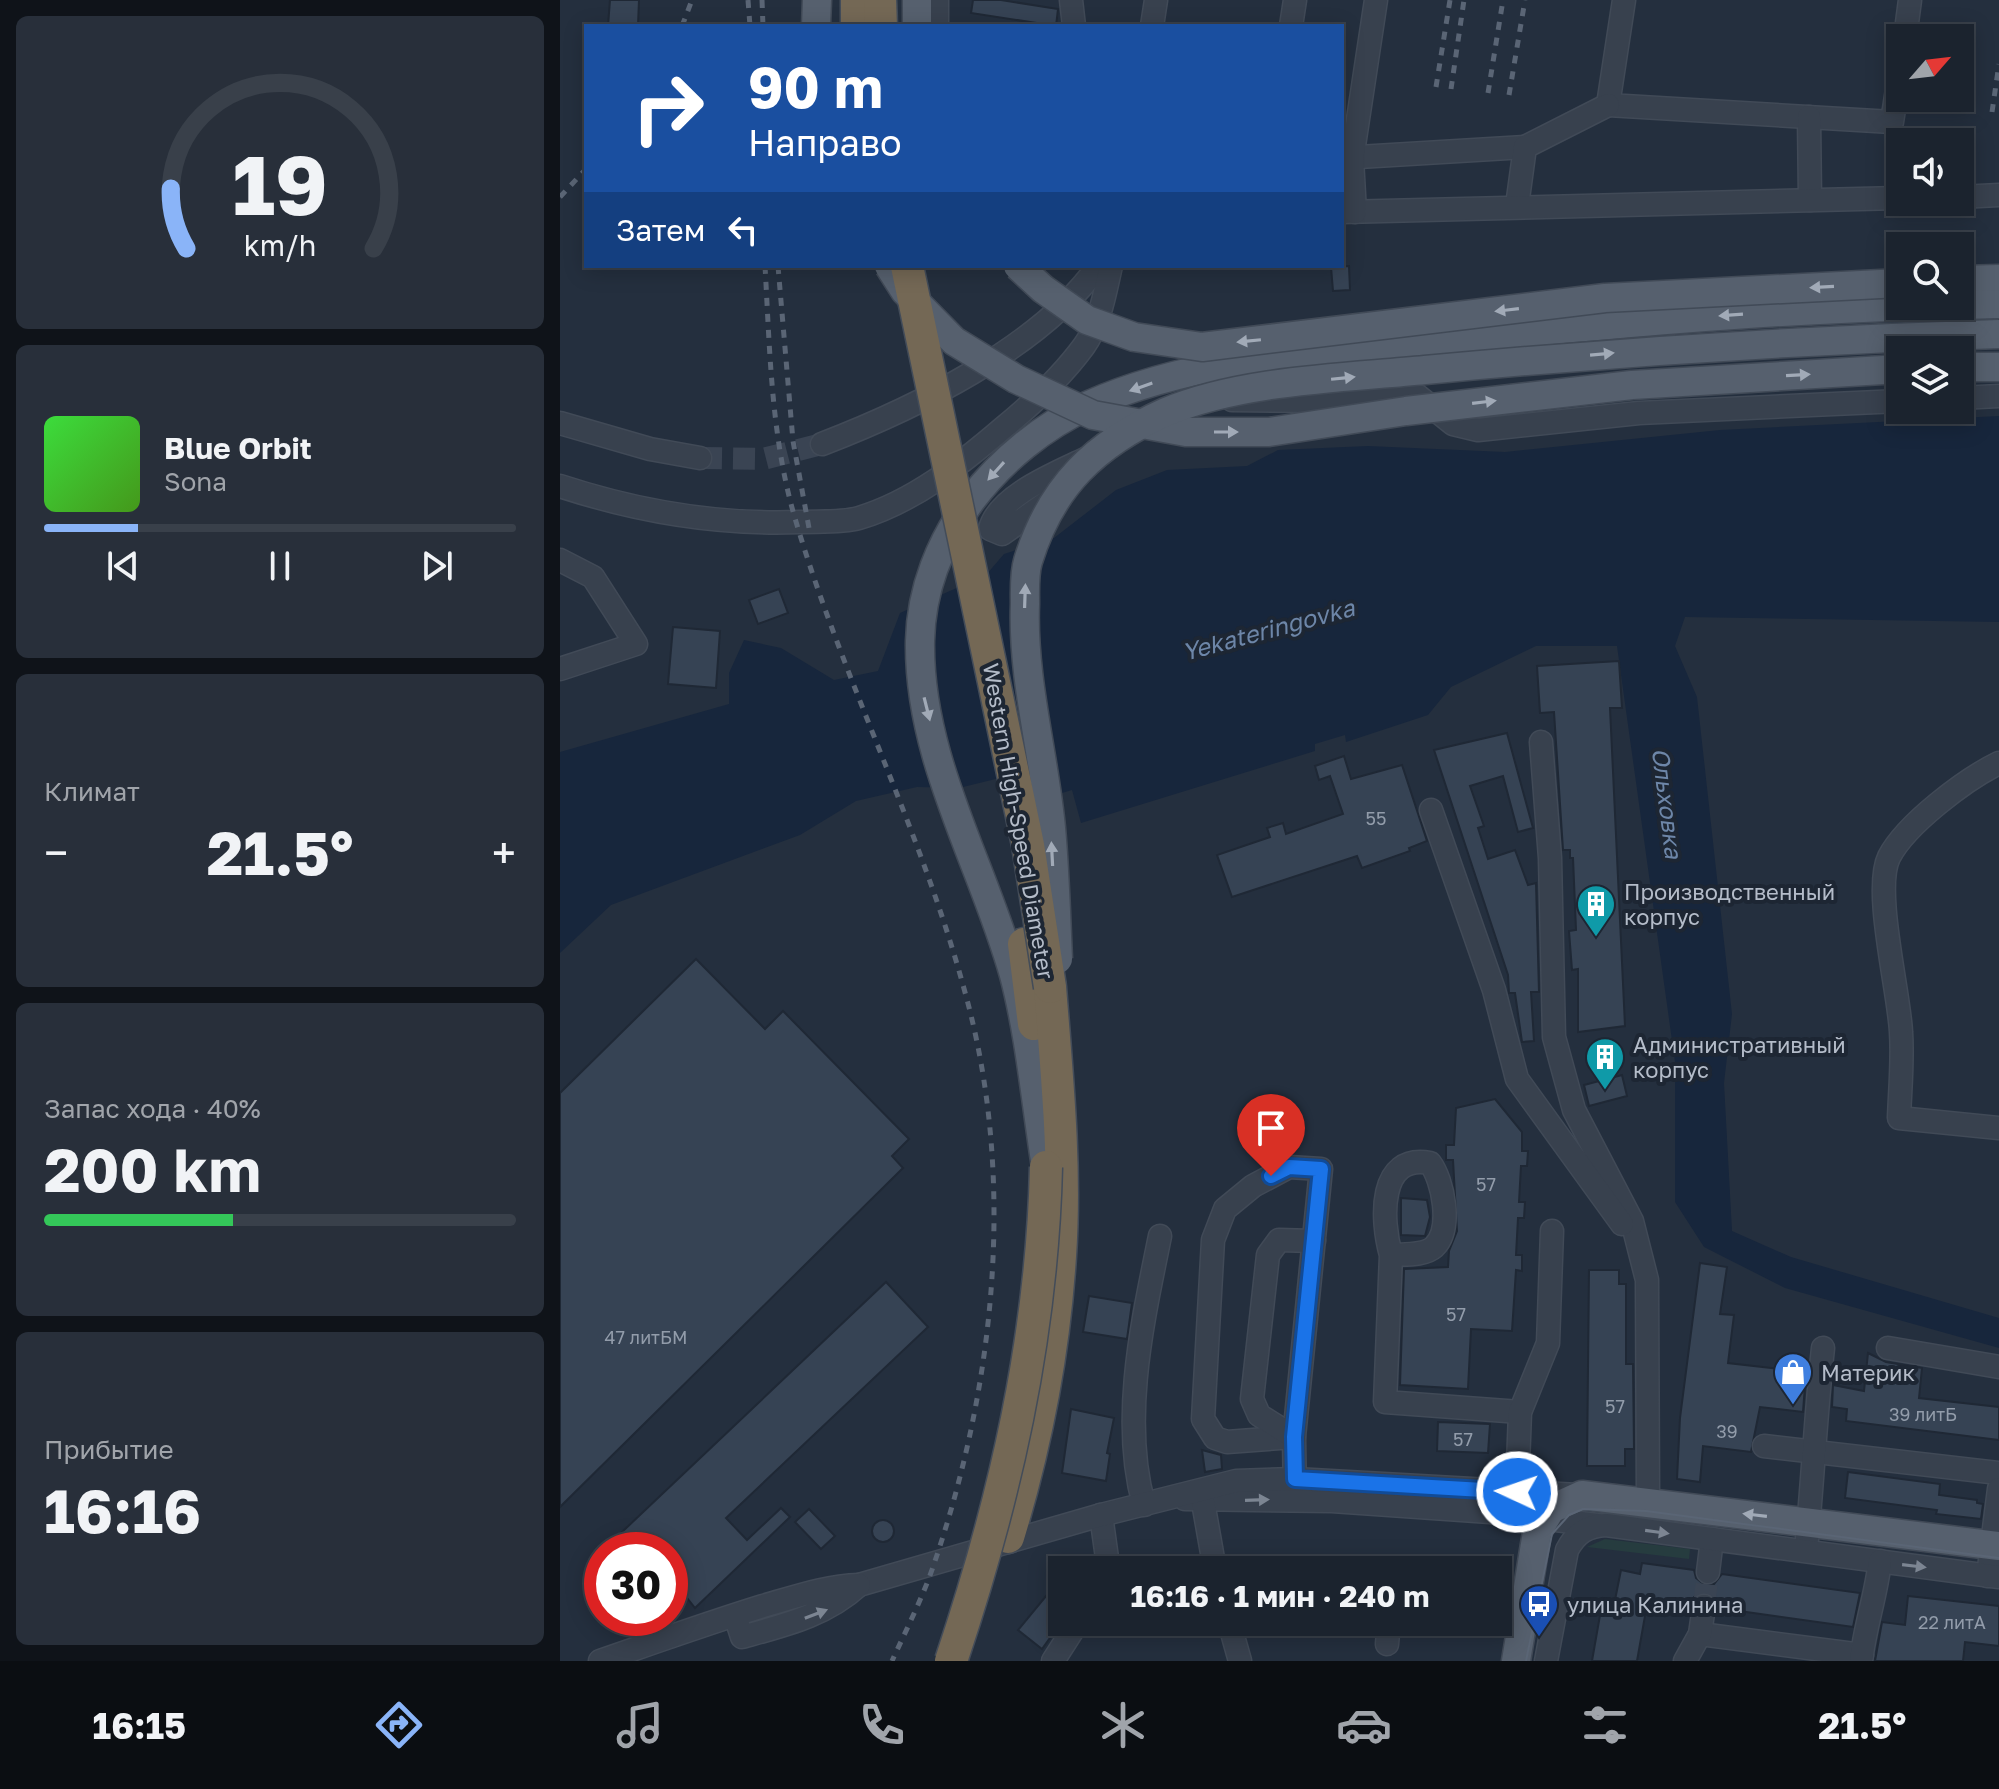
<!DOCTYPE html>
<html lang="ru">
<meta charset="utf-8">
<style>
body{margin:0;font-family:"Golos Text",sans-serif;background:#282f3a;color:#f1f3f6;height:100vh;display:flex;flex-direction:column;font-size:30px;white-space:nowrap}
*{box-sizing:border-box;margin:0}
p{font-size:26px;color:#a0a4aa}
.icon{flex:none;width:44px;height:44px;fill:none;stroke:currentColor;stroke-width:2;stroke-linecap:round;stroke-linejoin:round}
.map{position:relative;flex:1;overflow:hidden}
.details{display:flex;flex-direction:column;gap:16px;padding:16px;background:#0f1319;width:560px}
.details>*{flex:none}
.hud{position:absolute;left:24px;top:24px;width:760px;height:244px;border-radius:0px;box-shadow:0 4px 20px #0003,0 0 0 2px #39404a;background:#1a4fa0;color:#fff;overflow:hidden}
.needle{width:52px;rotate:62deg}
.tools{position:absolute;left:1326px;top:24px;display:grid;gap:16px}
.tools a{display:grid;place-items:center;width:88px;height:88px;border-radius:0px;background:#1b232e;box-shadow:0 4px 20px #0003,0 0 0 2px #39404a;font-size:40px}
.speed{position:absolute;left:24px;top:1532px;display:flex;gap:16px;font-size:40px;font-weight:700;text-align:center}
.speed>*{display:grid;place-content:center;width:104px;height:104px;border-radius:50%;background:#1b232e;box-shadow:0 4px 20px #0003,0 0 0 2px #39404a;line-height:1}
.speed .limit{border:12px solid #d22;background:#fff;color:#111}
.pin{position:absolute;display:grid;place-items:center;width:68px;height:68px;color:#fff;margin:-82px -34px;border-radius:50% 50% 50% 0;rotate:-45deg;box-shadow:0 0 8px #0007}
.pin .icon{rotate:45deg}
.me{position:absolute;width:88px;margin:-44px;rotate:273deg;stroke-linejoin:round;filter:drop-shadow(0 0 6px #0008)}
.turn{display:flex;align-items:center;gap:28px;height:168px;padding:0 32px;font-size:36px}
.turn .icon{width:104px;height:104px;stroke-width:2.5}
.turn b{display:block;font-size:56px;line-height:68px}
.then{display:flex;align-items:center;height:76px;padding:0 32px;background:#0003;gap:16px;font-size:30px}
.big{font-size:60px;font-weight:700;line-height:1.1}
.details .widget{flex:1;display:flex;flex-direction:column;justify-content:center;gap:12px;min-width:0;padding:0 28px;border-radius:12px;background:#282f3a}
.details .dial{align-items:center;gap:0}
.dial svg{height:208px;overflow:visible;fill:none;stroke:#39404a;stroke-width:7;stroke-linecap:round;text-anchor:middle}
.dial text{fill:#f1f3f6;stroke:none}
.song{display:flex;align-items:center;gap:24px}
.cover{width:96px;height:96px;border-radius:12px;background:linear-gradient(135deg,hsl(120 70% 55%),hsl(100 70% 35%))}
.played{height:8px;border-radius:4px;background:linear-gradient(90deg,#8ab4f8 20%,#39404a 20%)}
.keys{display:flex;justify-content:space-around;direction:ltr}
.heat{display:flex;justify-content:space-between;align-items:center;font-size:44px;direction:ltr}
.charge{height:12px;border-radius:6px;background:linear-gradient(90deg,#34c759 40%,#39404a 0)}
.trip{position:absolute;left:488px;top:1556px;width:464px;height:80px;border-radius:0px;background:#1b232e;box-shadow:0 4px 20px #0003,0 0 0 2px #39404a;font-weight:700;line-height:80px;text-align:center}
.tabs{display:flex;height:128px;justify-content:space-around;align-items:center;background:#0b0e12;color:#a0a4aa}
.tabs .icon{width:56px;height:56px}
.tabs .selected{color:#8ab4f8}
.tabs b{font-size:36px;color:#f1f3f6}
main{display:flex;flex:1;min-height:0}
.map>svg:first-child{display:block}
</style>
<main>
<section class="details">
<div class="widget dial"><svg viewBox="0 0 100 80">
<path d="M14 69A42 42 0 1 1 86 69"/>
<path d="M14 69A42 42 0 0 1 8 46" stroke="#8ab4f8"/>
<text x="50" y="56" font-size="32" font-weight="700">19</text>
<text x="50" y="72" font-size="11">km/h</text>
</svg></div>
<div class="widget">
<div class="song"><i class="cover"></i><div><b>Blue Orbit</b><p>Sona</p></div></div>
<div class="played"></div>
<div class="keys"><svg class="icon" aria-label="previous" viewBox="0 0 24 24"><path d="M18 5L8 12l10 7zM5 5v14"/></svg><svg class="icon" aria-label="pause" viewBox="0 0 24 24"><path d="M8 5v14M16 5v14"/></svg><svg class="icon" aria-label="next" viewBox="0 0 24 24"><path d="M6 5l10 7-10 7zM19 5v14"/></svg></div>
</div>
<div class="widget"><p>Климат</p>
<div class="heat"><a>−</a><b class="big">21.5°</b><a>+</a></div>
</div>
<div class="widget"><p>Запас хода · 40%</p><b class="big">200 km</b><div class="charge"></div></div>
<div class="widget"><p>Прибытие</p><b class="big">16:16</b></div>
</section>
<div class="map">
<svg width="1439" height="1661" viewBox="0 0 1439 1661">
<rect width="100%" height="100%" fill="#242f3e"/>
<!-- green -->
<path fill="#263c3f" d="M1045 1539 1130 1549 1129 1559 1027 1547Z"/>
<!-- water -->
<path fill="#17263c" d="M1439 416V622L1125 617 1115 646 1137 697 1172 1014 1164 1083 1172 1231 1231 1257 1439 1318V1348L1225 1288 1144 1247 1115 1202V1062L1057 646H976L891 687 868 715 786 742 785 735 755 744V751L521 823 512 790 492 796 476 769 399 788 357 787 296 801 240 835 51 905 0 953V752L169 704V673L184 640 221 648 274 680 318 671 340 613 426 575 444 554 494 538 556 490 607 470 687 466 718 450 808 446 945 452 1160 430Z"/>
<!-- building -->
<g fill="#364354" stroke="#1f2835" stroke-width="2">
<path d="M50 0H79L78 26H48Z"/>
<path d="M413 0H441L498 9 496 26 411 13Z"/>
<path d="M789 266 790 290 773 291 771 267Z"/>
<path d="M219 589 228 613 198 624 189 600Z"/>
<path d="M113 627 160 631 156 688 108 684Z"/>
<path d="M1059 661 1062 708H1050L1065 1026 1018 1032V969L1012 970 1009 931 1016 930 1013 858H1010V850H1003L994 712 980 713 977 666Z"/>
<path d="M947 733 973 828 958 832 943 776 910 786 924 826 918 828 928 859 955 850 968 885 976 883 979 992H971L974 1041 962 1042 955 993H949L948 975 874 750Z"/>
<path d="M784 756 791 779 842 765 867 841 849 848 850 851 802 868 797 856 672 897 657 855 710 837 707 828 723 823 726 834 783 814 770 776 759 780 755 766Z"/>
<path d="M136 959 205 1029 223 1011 349 1139 332 1156 343 1168 0 1507V1093Z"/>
<path d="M1062 1075 1067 1096 1029 1106 1024 1085Z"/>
<path d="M935 1099 962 1132V1151H968L967 1166H961L959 1202H965L964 1218H958L956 1255H962V1271L956 1270 952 1331 911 1329 908 1389 840 1385 844 1269 888 1267 889 1251 897 1231 893 1160H886V1145H894L896 1108Z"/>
<path d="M841 1198 867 1200 870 1217 865 1236 841 1235Z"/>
<path d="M1140 1263 1167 1267 1160 1314 1174 1315 1168 1363 1246 1372 1243 1412 1200 1407 1191 1452 1143 1446 1140 1482 1117 1479 1120 1418Z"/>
<path d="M1029 1270H1059V1284H1066V1364H1073L1074 1449H1065V1466H1027Z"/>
<path d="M326 1282 368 1327 166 1518 187 1540 221 1508 230 1517 135 1608 110 1576V1550H43Z"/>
<path d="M529 1296 572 1303 567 1339 523 1332Z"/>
<path d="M1308 1353 1326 1362 1362 1368 1359 1398 1439 1407V1440L1286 1421 1287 1409 1272 1407 1273 1385 1304 1391Z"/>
<path d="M511 1409 554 1418 547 1453 550 1454 546 1481 502 1473Z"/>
<path d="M878 1422 930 1424 928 1453 877 1451Z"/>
<path d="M642 1450 661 1455 662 1469 645 1472Z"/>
<path d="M1288 1472 1380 1484 1379 1495 1417 1500V1503L1423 1504 1421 1519 1376 1514 1377 1510 1285 1498Z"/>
<path d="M249 1509 275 1536 261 1549 235 1522Z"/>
<circle cx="323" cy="1531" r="11"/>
<path d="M1082 1563 1134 1570 1136 1578 1146 1586 1154 1584 1162 1574 1300 1593 1293 1627 1158 1608 1153 1596 1145 1592 1134 1597 1130 1604 1088 1599 1077 1661H1032L1043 1598 1055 1600 1061 1570 1080 1574Z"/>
<path d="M491 1590 502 1599V1621L482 1649 458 1630Z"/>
<path d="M1348 1596 1439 1606V1646L1405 1642 1403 1661H1315L1322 1622 1345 1625Z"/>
</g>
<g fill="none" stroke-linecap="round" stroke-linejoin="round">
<!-- minor-tunnel -->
<g stroke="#3a4453" stroke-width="22" stroke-dasharray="22 11" stroke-linecap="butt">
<path d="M140 458 203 459 262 444"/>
<path d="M1144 1606 1148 1572"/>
</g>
<!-- minor casing -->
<g stroke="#414a57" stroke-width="25">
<g id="minor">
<path d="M377 0V26"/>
<path d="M511 0 514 26"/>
<path d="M1064 0 1048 105 1332 122 1340 70"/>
<path d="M592 26 596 0"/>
<path d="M731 26 735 0"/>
<path d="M1345 38 1350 0"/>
<path d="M1249 117 1250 200"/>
<path d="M782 158 965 147"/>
<path d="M1400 197 1439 195"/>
<path d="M957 206 965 147 1048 105"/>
<path d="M782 212 1340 198"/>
<path d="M795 212 792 159 816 0"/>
<path d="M1400 398 1439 396"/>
<path d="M672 400 756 401 853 392 893 424 918 430 1079 413 1340 401"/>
<path d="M0 423 90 449 140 458"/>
<path d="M262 444C353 409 480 348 538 266"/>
<path d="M0 486C79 512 156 525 239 522 258 521 281 523 299 518 353 502 401 464 443 428 471 405 502 376 524 346 540 324 545 292 551 266"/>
<path d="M496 496 442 534 430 529C438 496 496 473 525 459"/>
<path d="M0 560 33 577 76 644 0 669"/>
<path d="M981 742 990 858 994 1037 1014 1110 1072 1221 1087 1280 1088 1501"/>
<path d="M1439 763C1406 779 1346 824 1329 857 1313 890 1339 991 1341 1032 1343 1060 1340 1090 1339 1118L1439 1128"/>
<path d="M871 810 934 990 957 1079 1062 1224"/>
<path d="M831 1255C844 1254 864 1256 874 1247 893 1229 883 1180 870 1163 818 1153 821 1220 831 1255L825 1402 960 1412"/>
<path d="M1328 1348 1439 1367"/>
<path d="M734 1437 667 1442 655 1438 643 1419 653 1240 665 1209 693 1186 729 1167 761 1169 734 1437 735 1499"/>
<path d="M734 1437 699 1415 692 1399 708 1255 719 1240 754 1241"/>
<path d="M1204 1446 1439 1473"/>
<path d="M957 1492 960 1412 988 1343 992 1231"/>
<path d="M625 1499 772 1501 930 1512 1037 1525"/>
<path d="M643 1502 655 1570"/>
<path d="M584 1505C560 1419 583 1320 600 1236"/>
<path d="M541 1515 547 1558 545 1570"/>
<path d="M1247 1539C1253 1475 1256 1412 1263 1348"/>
<path d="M1148 1572 1152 1539"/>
<path d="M1428 1576 1439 1489"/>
<path d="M299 1585 541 1515 676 1481 735 1479 1018 1495"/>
<path d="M669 1622 680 1661"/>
<path d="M1140 1634 1302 1655"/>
<path d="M827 1644 829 1622"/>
<path d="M40 1661C95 1642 148 1623 203 1606 235 1597 265 1586 299 1585 265 1616 225 1625 182 1637L175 1615"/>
<path d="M493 1661 518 1622"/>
<path d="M986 1661 1007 1550C1016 1533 1027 1526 1046 1525L1439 1577"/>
<path d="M1125 1661 1140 1634 1144 1606"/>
<path d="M1301 1661C1305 1626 1316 1596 1320 1561"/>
</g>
</g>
<!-- major casing -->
<g stroke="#414a57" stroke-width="31">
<g id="major">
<path d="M256 26 257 0"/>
<path d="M357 26V0"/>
<path d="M1400 280 1439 279"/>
<path d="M1400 305 1439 304"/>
<path d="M1400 367H1439"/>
<path d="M486 1167C476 1105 470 1035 454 975 423 864 358 759 360 641 362 538 438 447 529 405 636 357 763 352 878 341 1039 325 1200 310 1361 306"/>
<path d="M956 1661 977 1532 991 1509 1022 1495 1439 1546"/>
</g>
</g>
<!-- highway casing -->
<g stroke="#434c59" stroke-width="35">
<g id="highway">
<path d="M297 0V26"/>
<path d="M320 0 321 26"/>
<path d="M464 944 474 1024"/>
<path d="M448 1537C476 1445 494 1352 500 1256 506 1167 497 1076 490 987"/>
</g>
</g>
<!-- minor -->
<use href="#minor" stroke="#38414e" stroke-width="22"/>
<!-- major -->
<use href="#major" stroke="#56606e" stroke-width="28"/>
<!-- highway -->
<use href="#highway" stroke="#746855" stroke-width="32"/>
<!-- tram -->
<path stroke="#5a6575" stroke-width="2" d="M966 1661 992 1534 1009 1515 1023 1509 1086 1511 1439 1558"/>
<!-- rail -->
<g stroke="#5a6575" stroke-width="5" stroke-dasharray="8 8" stroke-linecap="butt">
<path d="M188 0 190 26"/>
<path d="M202 0 203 26"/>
<path d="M122 26 132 0"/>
<path d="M876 87 890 0"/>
<path d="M891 89 904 0"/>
<path d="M928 93 943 0"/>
<path d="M949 95 965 0"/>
<path d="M1432 112 1439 64"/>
<path d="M0 197 26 169"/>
<path d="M205 266C210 352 211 441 237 525 285 685 363 834 406 996 456 1179 435 1384 375 1561 364 1595 347 1628 332 1661"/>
<path d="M218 266 233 441 249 528"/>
</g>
<!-- major-bridge casing -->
<g stroke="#414a57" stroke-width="31" stroke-linecap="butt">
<g id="major-bridge">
<path d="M329 266 345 291 394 341 456 379 533 415 626 432H709L846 411 1072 385 1340 369"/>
<path d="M458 266 483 289 527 320 574 337 642 347 1045 298 1340 283"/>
<path d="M498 959C496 916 495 872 491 828 484 754 462 679 465 604 465 590 464 574 468 561 491 486 535 444 606 412 681 380 784 378 865 370 1056 352 1247 340 1439 334"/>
</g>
</g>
<!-- highway-bridge casing -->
<g stroke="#434c59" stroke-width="35" stroke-linecap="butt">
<g id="highway-bridge">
<path d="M347 266 468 845 490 987"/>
<path d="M391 1661C445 1500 482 1338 486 1167"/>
</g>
</g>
<!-- major-bridge -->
<use href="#major-bridge" stroke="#56606e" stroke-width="28"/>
<!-- highway-bridge -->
<use href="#highway-bridge" stroke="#746855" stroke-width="32"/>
</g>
<!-- one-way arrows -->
<defs><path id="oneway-solid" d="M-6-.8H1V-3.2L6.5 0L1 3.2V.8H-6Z" transform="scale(2)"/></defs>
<g fill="#a1aab7">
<use href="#oneway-solid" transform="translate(1262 287) rotate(177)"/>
<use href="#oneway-solid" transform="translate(947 310) rotate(173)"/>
<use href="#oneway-solid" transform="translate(1171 315) rotate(176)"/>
<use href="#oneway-solid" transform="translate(689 341) rotate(174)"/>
<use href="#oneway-solid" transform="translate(1042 354) rotate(-5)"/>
<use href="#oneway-solid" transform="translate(1238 375) rotate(-3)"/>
<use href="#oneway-solid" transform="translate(783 378) rotate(-6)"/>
<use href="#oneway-solid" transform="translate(581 387) rotate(161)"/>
<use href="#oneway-solid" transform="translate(924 402) rotate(-7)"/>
<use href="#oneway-solid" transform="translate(666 432)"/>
<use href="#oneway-solid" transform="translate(436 471) rotate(132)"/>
<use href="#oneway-solid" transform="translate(465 596) rotate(-88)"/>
<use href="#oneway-solid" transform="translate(367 709) rotate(76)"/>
<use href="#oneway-solid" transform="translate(492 854) rotate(-93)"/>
<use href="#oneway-solid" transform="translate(1195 1515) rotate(-173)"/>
</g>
<g fill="#7c8592">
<use href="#oneway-solid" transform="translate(697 1500) rotate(-2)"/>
<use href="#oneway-solid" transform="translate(1097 1532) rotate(8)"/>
<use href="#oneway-solid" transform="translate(1354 1566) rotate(7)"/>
<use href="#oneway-solid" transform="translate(256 1614) rotate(-21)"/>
</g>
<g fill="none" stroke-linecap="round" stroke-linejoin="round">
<!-- route casing -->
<g stroke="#114b97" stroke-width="20">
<path id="route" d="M711 1176 729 1167 761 1169 734 1437 735 1479 957 1492"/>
</g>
<!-- route -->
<use href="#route" stroke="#1a73e8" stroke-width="14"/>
</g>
<!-- icons -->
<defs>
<g id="building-pin" transform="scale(2)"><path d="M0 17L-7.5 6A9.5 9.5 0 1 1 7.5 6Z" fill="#0f9aa8" stroke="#1d2633"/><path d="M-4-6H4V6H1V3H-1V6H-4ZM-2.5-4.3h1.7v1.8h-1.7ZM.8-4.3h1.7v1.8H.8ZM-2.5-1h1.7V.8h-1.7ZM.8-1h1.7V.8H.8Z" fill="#fff"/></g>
<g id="shop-pin" transform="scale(2)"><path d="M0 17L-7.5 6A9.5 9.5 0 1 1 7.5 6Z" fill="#3f7fe0" stroke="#1d2633"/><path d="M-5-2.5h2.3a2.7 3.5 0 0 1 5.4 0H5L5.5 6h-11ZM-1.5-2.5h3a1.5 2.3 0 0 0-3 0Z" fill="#fff"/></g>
<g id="bus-pin" transform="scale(2)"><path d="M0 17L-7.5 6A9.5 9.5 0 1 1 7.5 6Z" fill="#1a4fb4" stroke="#1d2633"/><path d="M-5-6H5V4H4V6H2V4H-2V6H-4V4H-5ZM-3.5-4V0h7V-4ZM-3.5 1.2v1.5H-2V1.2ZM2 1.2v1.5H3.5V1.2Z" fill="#fff"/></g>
</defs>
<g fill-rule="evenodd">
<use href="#building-pin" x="1036" y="904"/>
<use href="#building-pin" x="1045" y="1057"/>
<use href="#shop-pin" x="1233" y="1372"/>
<use href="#bus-pin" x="979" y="1604"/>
</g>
<g text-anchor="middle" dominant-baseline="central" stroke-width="8" stroke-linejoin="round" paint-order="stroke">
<!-- number labels -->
<g font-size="18" fill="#929caa">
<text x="816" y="818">55</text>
<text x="926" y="1184">57</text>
<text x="896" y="1314">57</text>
<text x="86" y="1337">47 литБМ</text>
<text x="1055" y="1406">57</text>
<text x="1363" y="1414">39 литБ</text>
<text x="1167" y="1431">39</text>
<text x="903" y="1439">57</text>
<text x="1392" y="1622">22 литА</text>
</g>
<!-- street labels -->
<g font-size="22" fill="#b4bcc9" stroke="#1d2633">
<text transform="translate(459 821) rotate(80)">Western High-Speed Diameter</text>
</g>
<!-- poi labels -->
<g font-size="22" fill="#b4bcc9" stroke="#1d2633" text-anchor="start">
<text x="1064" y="891">Производственный<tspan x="1064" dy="25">корпус</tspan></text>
<text x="1073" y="1044">Административный<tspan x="1073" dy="25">корпус</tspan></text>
<text x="1261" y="1372">Материк</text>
<text x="1007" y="1604">улица Калинина</text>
</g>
<!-- water labels -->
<g font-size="24" font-style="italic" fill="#6d86a8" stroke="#1d2633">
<text transform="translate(708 629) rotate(-15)">Yekateringovka</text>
<text transform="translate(1108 803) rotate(83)">Ольховка</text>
</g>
</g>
</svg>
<div class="tools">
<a><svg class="needle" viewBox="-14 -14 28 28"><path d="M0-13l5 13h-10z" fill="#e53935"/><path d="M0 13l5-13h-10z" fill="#a0a4aa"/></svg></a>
<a><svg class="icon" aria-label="sound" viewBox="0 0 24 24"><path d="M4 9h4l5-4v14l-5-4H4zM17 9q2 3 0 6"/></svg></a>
<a><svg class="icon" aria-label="search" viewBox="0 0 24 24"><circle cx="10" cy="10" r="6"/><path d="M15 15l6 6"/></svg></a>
<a><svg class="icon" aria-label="layers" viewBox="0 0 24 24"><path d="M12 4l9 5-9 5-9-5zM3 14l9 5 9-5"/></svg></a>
</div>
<div class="speed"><div class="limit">30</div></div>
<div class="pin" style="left:711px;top:1176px;background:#d93025"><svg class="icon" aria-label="arrive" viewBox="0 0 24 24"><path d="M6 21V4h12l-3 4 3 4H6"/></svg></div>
<svg class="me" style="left:957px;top:1492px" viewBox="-20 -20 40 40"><circle r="17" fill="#1a73e8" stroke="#fff" stroke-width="3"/><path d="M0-11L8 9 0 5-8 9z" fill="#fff"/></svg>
<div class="trip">16:16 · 1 мин · 240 m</div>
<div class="hud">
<div class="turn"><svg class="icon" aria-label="right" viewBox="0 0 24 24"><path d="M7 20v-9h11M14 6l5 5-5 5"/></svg><div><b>90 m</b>Направо</div></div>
<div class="then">Затем<svg class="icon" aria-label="left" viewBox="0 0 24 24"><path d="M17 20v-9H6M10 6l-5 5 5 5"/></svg></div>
</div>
</div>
</main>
<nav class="tabs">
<b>16:15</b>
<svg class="icon selected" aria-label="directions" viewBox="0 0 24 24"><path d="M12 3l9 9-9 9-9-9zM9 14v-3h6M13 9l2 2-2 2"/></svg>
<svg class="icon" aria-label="music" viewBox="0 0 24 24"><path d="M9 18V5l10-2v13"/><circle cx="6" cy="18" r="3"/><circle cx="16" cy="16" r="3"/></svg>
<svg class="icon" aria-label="phone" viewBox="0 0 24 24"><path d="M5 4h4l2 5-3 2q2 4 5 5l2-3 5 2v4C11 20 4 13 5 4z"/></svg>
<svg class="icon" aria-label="climate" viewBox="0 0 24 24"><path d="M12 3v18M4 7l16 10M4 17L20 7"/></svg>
<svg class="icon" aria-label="car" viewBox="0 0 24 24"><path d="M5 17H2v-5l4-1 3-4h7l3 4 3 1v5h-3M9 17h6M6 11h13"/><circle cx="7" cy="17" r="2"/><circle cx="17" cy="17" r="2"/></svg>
<svg class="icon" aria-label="filters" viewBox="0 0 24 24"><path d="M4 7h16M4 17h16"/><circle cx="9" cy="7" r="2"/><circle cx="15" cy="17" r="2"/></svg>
<b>21.5°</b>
</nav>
